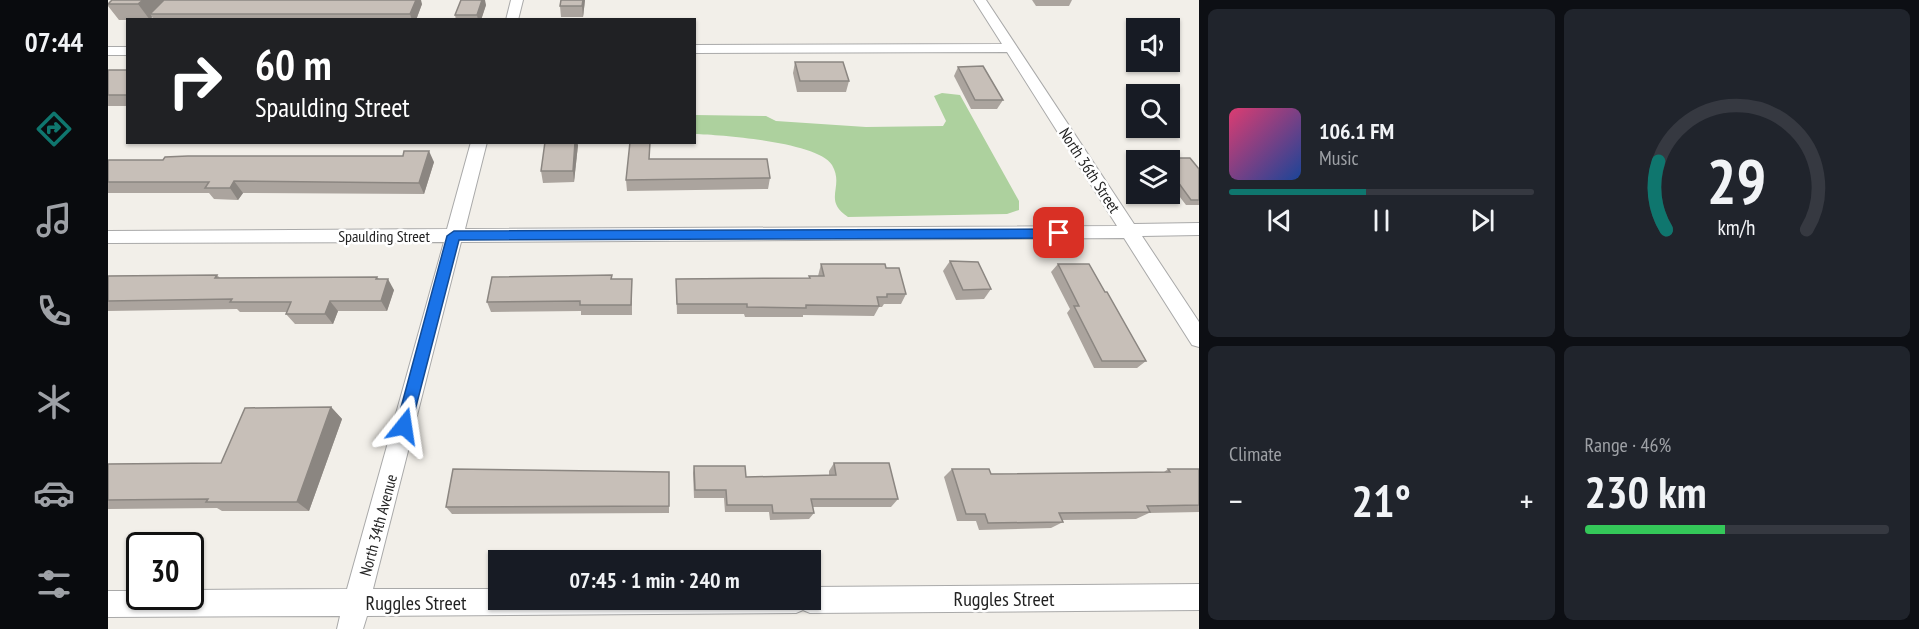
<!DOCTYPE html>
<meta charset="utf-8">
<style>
body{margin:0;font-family:"PT Sans Narrow",sans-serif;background:#20242c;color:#f1f3f6;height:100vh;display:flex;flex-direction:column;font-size:22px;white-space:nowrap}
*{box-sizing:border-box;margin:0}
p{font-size:20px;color:#9ea1a6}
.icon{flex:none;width:33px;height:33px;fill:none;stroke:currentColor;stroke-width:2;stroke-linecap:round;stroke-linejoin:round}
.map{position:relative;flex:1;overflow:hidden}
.side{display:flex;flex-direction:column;gap:9px;padding:9px;background:#0d0f14;width:720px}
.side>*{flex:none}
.guide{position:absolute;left:18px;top:18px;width:570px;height:126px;border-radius:0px;box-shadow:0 2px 4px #0004;background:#202124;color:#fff;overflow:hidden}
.tools{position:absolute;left:1018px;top:18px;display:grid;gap:12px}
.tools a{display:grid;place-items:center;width:54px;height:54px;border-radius:0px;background:#171b24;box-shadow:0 2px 4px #0004;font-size:30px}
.speed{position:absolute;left:18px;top:532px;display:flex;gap:12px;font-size:30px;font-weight:700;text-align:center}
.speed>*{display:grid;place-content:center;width:78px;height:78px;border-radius:50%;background:#171b24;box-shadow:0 2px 4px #0004;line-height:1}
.speed .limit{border:3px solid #111;border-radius:9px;background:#fff;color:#111}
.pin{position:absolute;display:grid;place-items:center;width:51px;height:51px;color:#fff;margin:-26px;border-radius:12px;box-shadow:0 3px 9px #0006}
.me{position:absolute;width:66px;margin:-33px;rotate:15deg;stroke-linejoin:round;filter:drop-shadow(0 0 4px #0008)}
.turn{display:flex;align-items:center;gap:21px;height:126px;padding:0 30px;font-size:27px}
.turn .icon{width:78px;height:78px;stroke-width:2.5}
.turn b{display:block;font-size:42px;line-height:51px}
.big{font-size:45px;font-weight:600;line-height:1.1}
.side .widget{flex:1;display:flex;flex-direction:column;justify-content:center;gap:9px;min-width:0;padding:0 21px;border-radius:9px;background:#20242c}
.side .dial{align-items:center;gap:0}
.dial svg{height:156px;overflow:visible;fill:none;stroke:#363941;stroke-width:7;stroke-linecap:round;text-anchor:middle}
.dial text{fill:#f1f3f6;stroke:none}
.song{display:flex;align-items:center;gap:18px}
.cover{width:72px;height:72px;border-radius:9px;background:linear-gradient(135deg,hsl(340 70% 55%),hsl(220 70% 35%))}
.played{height:6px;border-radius:3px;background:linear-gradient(90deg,#0f766e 45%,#363941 45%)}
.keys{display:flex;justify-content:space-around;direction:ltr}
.heat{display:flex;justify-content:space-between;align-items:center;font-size:33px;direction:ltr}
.charge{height:9px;border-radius:4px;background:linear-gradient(90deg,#34c759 46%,#363941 0)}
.side .tiles{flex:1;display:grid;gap:9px;grid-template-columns:repeat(2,1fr)}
.trip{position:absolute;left:380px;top:550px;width:333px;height:60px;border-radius:0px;background:#171b24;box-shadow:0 2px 4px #0004;font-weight:600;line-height:60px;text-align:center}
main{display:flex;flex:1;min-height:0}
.tabs{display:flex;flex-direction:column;width:108px;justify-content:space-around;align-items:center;background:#090b0e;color:#9ea1a6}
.tabs .icon{width:42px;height:42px}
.tabs .selected{color:#0f766e}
.tabs b{font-size:27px;color:#f1f3f6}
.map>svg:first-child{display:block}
</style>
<main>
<nav class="tabs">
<b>07:44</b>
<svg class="icon selected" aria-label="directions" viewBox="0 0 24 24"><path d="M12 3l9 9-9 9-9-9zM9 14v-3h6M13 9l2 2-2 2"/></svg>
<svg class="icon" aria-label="music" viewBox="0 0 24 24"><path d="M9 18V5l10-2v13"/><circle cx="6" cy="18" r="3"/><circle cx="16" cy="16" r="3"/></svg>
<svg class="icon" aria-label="phone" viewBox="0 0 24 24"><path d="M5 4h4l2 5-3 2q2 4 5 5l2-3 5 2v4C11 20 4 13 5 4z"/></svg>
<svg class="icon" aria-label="climate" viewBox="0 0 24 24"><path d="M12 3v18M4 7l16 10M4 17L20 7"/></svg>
<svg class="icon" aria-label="car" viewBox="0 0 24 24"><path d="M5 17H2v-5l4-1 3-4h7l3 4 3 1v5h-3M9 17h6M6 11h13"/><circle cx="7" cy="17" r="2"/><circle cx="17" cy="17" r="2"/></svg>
<svg class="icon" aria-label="filters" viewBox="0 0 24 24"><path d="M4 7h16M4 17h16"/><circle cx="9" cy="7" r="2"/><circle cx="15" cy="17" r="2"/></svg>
</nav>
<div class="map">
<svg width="1091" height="629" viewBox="0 0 1091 629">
<rect width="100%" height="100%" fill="#f2efe9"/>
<!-- forest -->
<path fill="#add19e" d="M834 93 852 95 911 201V210L899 214 740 217C714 200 737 187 724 165 710 142 614 135 587 134V115L658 116 668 121 758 127 835 126 838 121 826 96Z"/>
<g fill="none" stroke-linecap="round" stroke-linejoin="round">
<!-- street casing -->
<g stroke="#a9a9a9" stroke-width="2">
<g id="street">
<path d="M403 0H415L410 20H398Z"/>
<path d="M866 0H878L1026 224 1091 223V235L1034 236 1091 322V347L1084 345 1016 238 353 242 265 589H390V600H702V587L1091 584V610L702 613 695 610 688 613 259 616 255 629H229L232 616 0 617V591H32V597H82V590L239 589 336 242 0 243V231L339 229 363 142H379L357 229 1009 226 899 52 586 53V45L894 44Z"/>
<rect x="0" y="47" width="20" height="8"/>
</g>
</g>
<!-- street -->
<use href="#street" fill="#fff" fill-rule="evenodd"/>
</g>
<!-- wall -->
<g fill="#aba49e">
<path d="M477 0 475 17H453L452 6Z"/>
<path d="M924 0H964L961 6H928Z"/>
<path d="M0 4H314L308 20H46L44 17 42 20H11L0 6Z"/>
<path d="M378 5 373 20H348L347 15Z"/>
<path d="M687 62 741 81 738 92H689L685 73Z"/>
<path d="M850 67 895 100 889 109H863L846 76Z"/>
<rect x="0" y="70" width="20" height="36"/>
<path d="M470 145 466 182 435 183 433 171Z"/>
<path d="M1052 158H1082L1091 169V205H1078L1062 184V160H1050Z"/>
<path d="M542 159 662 178 660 189 519 191 518 180Z"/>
<path d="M0 160 326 162 316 194 135 193 130 200 106 199 101 193H0Z"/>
<path d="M842 261 883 289 876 299 848 300 835 271Z"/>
<path d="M713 264 778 268 798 294 793 304H776L774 307H771L766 316 695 315V317H637L636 314H569L568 279 701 278V276H710Z"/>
<path d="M950 264 997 292 1038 361 1029 368H986L959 313 962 309 943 272Z"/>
<path d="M109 275 112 278 269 277 271 279 286 290 279 311H230L225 324H187L178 314 179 312H132L129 309 0 311V276Z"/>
<path d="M504 275V279H524V315H473V311L383 312 379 302Z"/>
<path d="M223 407 234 419 201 511H114L109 508 0 509V464L113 463Z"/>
<path d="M726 463 790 499 783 507H705L706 513 701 519 662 520 661 512H617L616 498H586L585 473 586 466 638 477 721 476V471Z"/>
<path d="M844 469 883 474 1056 472 1060 469H1091V512L1041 513 1028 519 954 520 955 522 943 528 871 530 868 521H849L836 477Z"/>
<path d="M561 506V513L344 514 338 507Z"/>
</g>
<!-- shaded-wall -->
<g fill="#8b8681">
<path d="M35 0H59L42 14 44 17 42 20 30 4Z"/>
<path d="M308 0H313L314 4 308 20H304L302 14Z"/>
<path d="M374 0H377L378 5 373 20H370L369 15Z"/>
<path d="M475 0H477L475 17 474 6Z"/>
<path d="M467 142H469L470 145 466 182 465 171Z"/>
<path d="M321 151 326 162 316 194 311 183Z"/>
<path d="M126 181 135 193 130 200 122 188Z"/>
<path d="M280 279 286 290 279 311 273 301Z"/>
<path d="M222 301 230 311 225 324 217 314Z"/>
<path d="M223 407 234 419 201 511 189 502Z"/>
</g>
<!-- building -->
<g fill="#c7bfb8" stroke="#8b8681" stroke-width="1.5">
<path d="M4 0H35L30 4H0Z"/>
<path d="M56 0H308L302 14H42Z"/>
<path d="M353 0H374L369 15H347Z"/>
<path d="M453 0H475L474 6H452Z"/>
<path d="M687 62H735L741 81H692Z"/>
<path d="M875 66 895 100H867L850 67Z"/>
<rect x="0" y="70" width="20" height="25"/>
<path d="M437 142H467L465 171H433Z"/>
<path d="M522 142H542L541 159H659L662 178 518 180Z"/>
<path d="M296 151H321L311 183 126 181 122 188H97L101 182H0V160H55L57 157 80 156H295Z"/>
<path d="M1052 158H1082L1091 169V200H1083L1062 171V160H1054Z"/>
<path d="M842 261 870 262 883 289 855 290Z"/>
<path d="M713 264H777L778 268H791L798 294H779V297H769L771 306 698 305V308L639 307V304H569L568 279 702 278 701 276H716Z"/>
<path d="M950 264H981L997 292H999L1038 361H994L966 306H971Z"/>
<path d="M109 275 107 278 269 277 268 279H280L273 301H222L217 314H178L183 302H122L124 299 0 301V276Z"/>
<path d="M504 275 503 279H524L523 305H472V301L379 302 384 277Z"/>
<path d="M223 407 189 502H98L100 499 0 500V464L113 463 137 408Z"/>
<path d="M726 463H781L790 499H703L706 513H665L664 505H619L618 490H587L586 466H637L638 477 728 475Z"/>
<path d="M345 469 561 472V506L338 507Z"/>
<path d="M844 469H881L883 474 1062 472 1060 469H1091V505L1039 506 1042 512 951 513 955 522 880 523 877 514H858Z"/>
</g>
<!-- route -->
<path fill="#1a73e8" stroke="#114b97" stroke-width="1.5" d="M951 229 957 233 951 238 351 240 303 426 301 431 296 433 290 431 288 426 339 236 346 231Z"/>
<g text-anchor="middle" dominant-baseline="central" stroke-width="5" stroke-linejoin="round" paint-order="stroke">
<!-- street labels -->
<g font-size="16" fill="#222" stroke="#fff">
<text transform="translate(982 170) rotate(57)">North 36th Street</text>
<text x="276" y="236">Spaulding Street</text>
<text transform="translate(270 525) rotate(-75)">North 34th Avenue</text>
</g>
<!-- near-street labels -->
<g font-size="20" fill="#222" stroke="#fff">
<text x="896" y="599">Ruggles Street</text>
<text x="308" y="603">Ruggles Street</text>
</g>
</g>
</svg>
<div class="tools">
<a><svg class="icon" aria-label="sound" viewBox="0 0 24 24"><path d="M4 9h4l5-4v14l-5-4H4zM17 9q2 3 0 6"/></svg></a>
<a><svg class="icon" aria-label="search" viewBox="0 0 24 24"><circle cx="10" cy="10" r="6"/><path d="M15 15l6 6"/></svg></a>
<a><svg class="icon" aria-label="layers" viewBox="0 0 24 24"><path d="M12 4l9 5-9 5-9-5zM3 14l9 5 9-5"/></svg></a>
</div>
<div class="speed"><div class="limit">30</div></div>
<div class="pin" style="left:951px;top:233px;background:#d93025"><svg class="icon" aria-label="arrive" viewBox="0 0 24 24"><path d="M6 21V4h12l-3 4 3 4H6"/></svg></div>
<svg class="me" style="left:296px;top:426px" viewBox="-20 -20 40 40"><path d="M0-17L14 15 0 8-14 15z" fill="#1a73e8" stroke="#fff" stroke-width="4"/></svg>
<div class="trip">07:45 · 1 min · 240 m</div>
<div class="guide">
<div class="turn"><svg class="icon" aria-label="right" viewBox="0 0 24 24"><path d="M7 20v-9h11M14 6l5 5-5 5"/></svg><div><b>60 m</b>Spaulding Street</div></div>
</div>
</div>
<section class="side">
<div class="tiles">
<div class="widget">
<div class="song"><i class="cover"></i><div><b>106.1 FM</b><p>Music</p></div></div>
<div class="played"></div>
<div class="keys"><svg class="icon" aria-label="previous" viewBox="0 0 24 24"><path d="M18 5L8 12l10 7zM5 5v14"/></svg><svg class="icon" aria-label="pause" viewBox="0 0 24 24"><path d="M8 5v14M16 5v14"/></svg><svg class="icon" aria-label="next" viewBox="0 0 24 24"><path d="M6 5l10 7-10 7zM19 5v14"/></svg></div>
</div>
<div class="widget dial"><svg viewBox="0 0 100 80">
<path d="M14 69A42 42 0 1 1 86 69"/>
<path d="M14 69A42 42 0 0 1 10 34" stroke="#0f766e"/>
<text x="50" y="56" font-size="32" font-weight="700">29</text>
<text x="50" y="72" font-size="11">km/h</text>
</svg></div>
<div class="widget"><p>Climate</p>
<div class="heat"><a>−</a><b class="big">21°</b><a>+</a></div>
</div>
<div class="widget"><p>Range · 46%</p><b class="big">230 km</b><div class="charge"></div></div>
</div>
</section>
</main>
